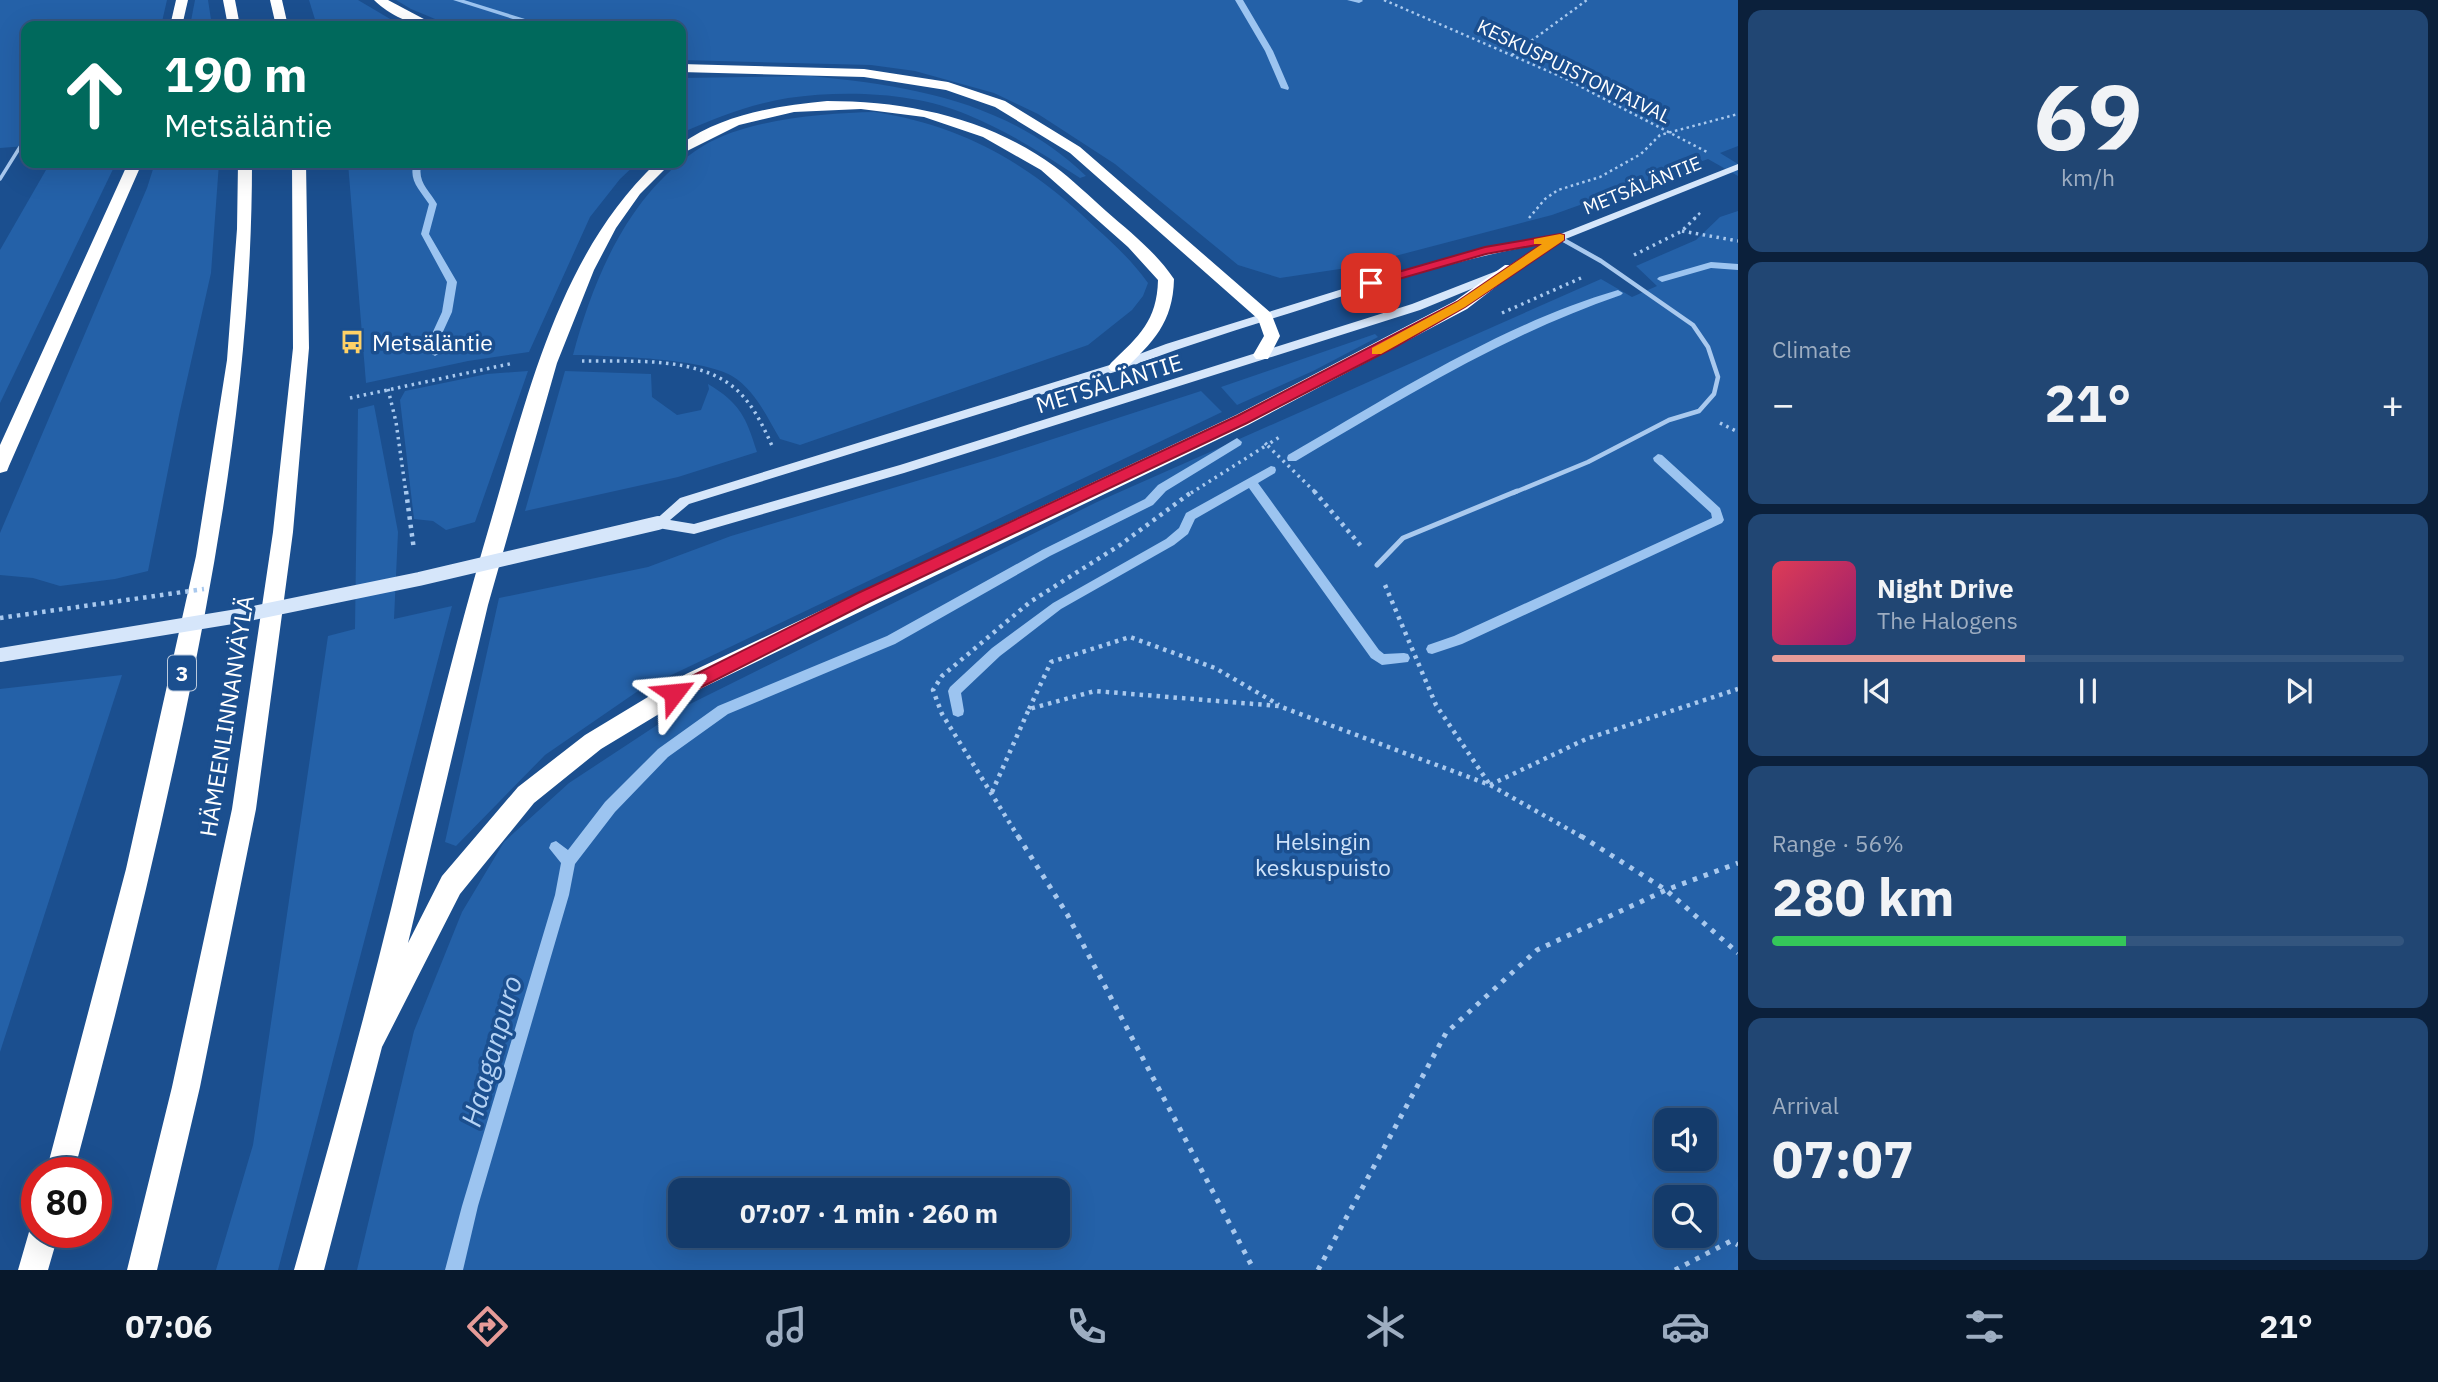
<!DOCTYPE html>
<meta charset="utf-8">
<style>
body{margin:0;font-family:"IBM Plex Sans",sans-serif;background:#214673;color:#f1f3f6;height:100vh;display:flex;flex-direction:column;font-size:26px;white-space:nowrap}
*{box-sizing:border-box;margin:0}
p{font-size:23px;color:#9dadc1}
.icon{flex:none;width:38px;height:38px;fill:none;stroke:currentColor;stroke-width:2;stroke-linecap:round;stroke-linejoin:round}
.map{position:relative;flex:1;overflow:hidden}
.sheet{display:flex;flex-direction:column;gap:10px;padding:10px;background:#0b203b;width:700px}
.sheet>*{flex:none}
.top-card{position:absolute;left:21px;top:21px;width:665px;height:147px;border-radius:14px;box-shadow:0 7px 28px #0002,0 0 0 2px #33557e;background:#00695c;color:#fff;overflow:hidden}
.controls{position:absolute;left:1654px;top:1108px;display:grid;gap:14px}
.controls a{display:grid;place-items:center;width:63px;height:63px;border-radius:14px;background:#143b6b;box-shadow:0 7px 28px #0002,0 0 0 2px #33557e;font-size:35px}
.speed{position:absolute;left:21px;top:1157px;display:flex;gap:14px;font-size:35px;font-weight:700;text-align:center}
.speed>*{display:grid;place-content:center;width:91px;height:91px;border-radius:50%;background:#143b6b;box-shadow:0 7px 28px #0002,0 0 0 2px #33557e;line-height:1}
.speed .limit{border:10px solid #d22;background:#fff;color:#111}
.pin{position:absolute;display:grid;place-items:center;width:60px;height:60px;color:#fff;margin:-30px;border-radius:14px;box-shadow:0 4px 10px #0006}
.me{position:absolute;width:77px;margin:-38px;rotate:61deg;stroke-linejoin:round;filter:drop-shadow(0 0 5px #0008)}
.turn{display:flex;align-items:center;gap:24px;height:147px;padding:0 28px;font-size:32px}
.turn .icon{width:91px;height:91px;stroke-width:2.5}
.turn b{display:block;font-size:49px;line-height:60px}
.big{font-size:52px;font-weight:700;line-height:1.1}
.sheet .tile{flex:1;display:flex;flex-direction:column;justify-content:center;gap:10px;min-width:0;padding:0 24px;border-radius:14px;background:#214673}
.sheet .dial{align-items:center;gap:0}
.dial b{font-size:91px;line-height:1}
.song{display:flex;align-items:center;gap:21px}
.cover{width:84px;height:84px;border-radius:10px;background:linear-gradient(135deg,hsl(350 70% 55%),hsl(320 70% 35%))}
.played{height:7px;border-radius:4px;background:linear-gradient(90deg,#e69b98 40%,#33557e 40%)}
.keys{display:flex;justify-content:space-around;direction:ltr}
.heat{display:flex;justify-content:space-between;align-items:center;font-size:38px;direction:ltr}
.charge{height:10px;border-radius:5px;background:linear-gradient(90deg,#34c759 56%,#33557e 0)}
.trip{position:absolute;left:668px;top:1178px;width:402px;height:70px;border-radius:14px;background:#143b6b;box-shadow:0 7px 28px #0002,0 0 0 2px #33557e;font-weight:700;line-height:70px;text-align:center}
.tab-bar{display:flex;height:112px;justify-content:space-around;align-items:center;background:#08182b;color:#9dadc1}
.tab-bar .icon{width:49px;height:49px}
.tab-bar .current{color:#e69b98}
.tab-bar b{font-size:32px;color:#f1f3f6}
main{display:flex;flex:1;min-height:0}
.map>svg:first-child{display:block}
</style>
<main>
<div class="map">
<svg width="1738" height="1270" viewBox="0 0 1738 1270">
<rect width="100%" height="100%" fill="#1b4f8f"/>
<!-- green -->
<g fill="#2461a8" fill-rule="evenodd">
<path d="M0 0H167L161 26H26V146L0 148Z"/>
<path d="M195 0H208L212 26H190Z"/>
<path d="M309 0H358L402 26H317Z"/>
<path d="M396 0H1738V146L1720 153 1738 164V176L1708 159 1552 215 1353 267 1280 278 1238 265 1115 164 1038 114 994 93 915 71 871 65 681 60V26H452L411 9Z"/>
<path d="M811 76C913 86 1009 102 1086 176L1080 178C1045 155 1007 131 968 115 915 92 845 90 788 98 751 104 715 118 681 133V78Z"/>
<path d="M875 112C965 126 1031 165 1096 228 1115 245 1133 262 1148 283L1143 296 1132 310 1088 345 800 445 780 439C767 417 755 390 732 376 701 358 611 356 573 355 594 276 630 191 703 146 747 119 824 113 875 112Z"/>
<path d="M50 163H116L0 403V250Z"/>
<path d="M155 163H219L211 273 179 415 148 571 115 579 60 586 33 578 0 575V533L147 188Z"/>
<path d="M348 163H637L620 179 590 217 529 352 468 361 366 383Z"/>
<path d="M1738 211V1270H357L414 1031 462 912 504 842 569 783 686 706 1097 502 1601 279 1632 297 1657 286 1636 266 1696 240 1720 217ZM1666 1120H1704V1158H1666ZM681 1190H1059V1236H681ZM1666 1197H1704V1236H1666Z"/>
<path d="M1375 334 1378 337 1313 371 1237 405 1221 387Z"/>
<path d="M528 371 475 522 446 530 433 521 414 519 400 400 405 391 487 374Z"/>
<path d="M565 371 651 374 652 397 677 415 701 410 709 389 708 384C740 403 746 417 757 452L678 477 525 511Z"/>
<path d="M1201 391 1222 412 638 691 545 755 456 846 445 842 499 598 648 567 731 536 994 458Z"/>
<path d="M374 405 398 532 394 619 452 606 278 1270H216L253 1145 328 636 355 629 358 409Z"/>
<path d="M122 675 0 1052V689Z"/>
</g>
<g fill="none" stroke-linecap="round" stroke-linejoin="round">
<!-- stream -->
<g fill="#9cc4f0" fill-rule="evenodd">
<path d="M453 0H464L525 19 517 26H510L516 20Z"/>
<path d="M1235 0H1243L1273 51 1289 88 1288 90 1281 88 1265 51Z"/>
<path d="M1347 0H1362L1363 1 1359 3Z"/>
<path d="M414 163H422C416 181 429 190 437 204L429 234 457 282 452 312 441 336 440 353 435 356 430 353 431 336 442 312 447 282 421 234 429 204C420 190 408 180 414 163Z"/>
<path d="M1711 262 1738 264V270L1711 268 1662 282 1657 279 1659 277Z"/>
<path d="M1618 290 1623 293 1621 295C1502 336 1404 398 1296 461H1288L1287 458 1288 455C1394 394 1499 325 1618 290Z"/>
<path d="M1237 438 1242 442 1241 445 1166 491 1153 505 1050 556 895 644 728 714 668 757 615 812 575 864 569 895 478 1206 463 1270H445L462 1206 555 895 561 863 549 848 551 843 556 841 568 850 605 802 658 749 718 706 887 636 1042 550 1145 499 1158 485Z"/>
<path d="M1658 454 1662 455 1720 508 1724 520 1722 523 1462 644 1432 654 1428 653 1426 649 1428 645 1454 636 1712 518 1711 513 1654 461 1653 458Z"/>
<path d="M1271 466 1275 467 1276 470 1275 473 1258 483 1379 650 1384 654 1404 653 1408 654 1410 658 1408 662 1382 665 1371 658 1249 488 1195 519 1188 534 1174 545 1061 609 1000 656 961 693 964 711 963 715 958 717 953 715 948 691 950 687 992 648 1053 603 1166 539 1179 528 1186 513Z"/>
</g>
<!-- path-far3 -->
<g stroke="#a9c9ee" stroke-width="2.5" stroke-dasharray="2.5 3.5" stroke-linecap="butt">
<path d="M1384 0 1564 78 1707 152"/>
<path d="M1512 55 1587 0"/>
<path d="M1529 218 1545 199 1558 190 1600 177 1641 154 1660 135 1738 114"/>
<path d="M1694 219 1702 211"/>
</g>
<!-- path-far2 -->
<g stroke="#a9c9ee" stroke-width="3.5" stroke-dasharray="2.5 4.5" stroke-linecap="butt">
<path d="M1682 231 1738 241"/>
<path d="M1634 255 1682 231 1696 217"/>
<path d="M1502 313 1581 278"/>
<path d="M582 361C631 362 701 355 739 392 755 408 764 428 773 448"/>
<path d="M388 389 396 422 406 493"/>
<path d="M350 398 514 363"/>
<path d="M1720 423 1738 432"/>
<path d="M1265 443 1267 445 1281 436"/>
<path d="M1191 493 1267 445 1316 493"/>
</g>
<!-- path-far1 -->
<g stroke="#a9c9ee" stroke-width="4.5" stroke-dasharray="3.5 5" stroke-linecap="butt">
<path d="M406 491 414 550"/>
<path d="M1314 491 1361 546"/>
<path d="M1385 585 1436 705 1490 785"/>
<path d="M1029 709 1051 662 1130 637 1215 668 1279 705"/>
<path d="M1490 785 1586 739 1738 689"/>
<path d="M992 792 1029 709 1095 691 1279 706 1490 785 1584 838"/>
<path d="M1019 838 942 714 933 690 942 676 1030 602 1120 545 1193 491"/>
</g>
<!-- path -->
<g stroke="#a9c9ee" stroke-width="5" stroke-dasharray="4.5 7" stroke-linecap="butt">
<path d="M1018 836 1067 914 1254 1270"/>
<path d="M1581 836 1666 890 1738 953"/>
<path d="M1318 1270 1446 1033 1537 950 1666 890 1738 863"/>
<path d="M1675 1270 1731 1241 1738 1245"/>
</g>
<!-- lane-far2 -->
<path stroke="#a9c9ee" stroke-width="3.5" d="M0 179 20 147"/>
<!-- lane-far1 -->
<path stroke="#a9c9ee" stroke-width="4.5" d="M1513 493 1588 462 1669 420 1699 411 1714 394 1718 377 1708 347 1693 325 1601 261 1560 238"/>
<!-- lane -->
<path stroke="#a9c9ee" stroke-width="5" d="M1377 565 1403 538 1517 491"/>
<!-- secondary -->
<path fill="#d6e6fa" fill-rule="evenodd" d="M1738 164V170L1558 242 1515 271 1420 310 904 473 694 534 658 528 652 523 680 498 1113 364 1166 344 1394 273 1485 248 1558 235ZM1542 244 1507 267 1412 304 900 465 694 524 670 520 689 504 1121 370C1183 346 1246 327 1309 307 1386 282 1463 258 1542 244Z"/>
<!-- highway -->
<g fill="#fff" fill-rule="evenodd">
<path d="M176 0H188L182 26H170Z"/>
<path d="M223 0H235L240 26H228Z"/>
<path d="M270 0H282L288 26H276Z"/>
<path d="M374 0H388L437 26C415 27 390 16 374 0Z"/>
<path d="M681 64 864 69 948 82 1005 101 1080 147 1271 313 1280 336 1268 359H1256L1253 355 1264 336 1258 319 1070 153 995 107 946 90 864 77 681 72Z"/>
<path d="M827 101C908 101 988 118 1054 166 1073 180 1089 196 1106 211 1130 232 1156 252 1174 279 1173 323 1153 342 1123 371H1111L1108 367 1111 363C1139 336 1157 321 1158 280L1128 247 1041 170 983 137 924 117 861 109 794 112 739 125 681 154V144C724 114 776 106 827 101Z"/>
<path d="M128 163H142L9 466 7 471 0 473V445Z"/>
<path d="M238 163H252C252 353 222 538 183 724 151 875 114 1024 74 1172H46L126 869 196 556 227 360 237 229Z"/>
<path d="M292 163H306L309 348 293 532 256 809 200 1087 157 1270H127L172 1087 232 809 273 532 293 348Z"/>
<path d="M656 163H671L640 194 616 228 594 270 557 363 488 605 408 943 442 876 518 787 585 735 686 674 1236 415 1455 301 1505 265H1517L1519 269 1467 309 1248 425 702 688 601 749 534 803 460 894 382 1047 324 1270H294C328 1149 362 1028 392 905 423 775 454 645 492 517 528 393 560 254 656 163Z"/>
<path d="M37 1220V1232H59L48 1270H18L29 1232Z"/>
</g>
<!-- path-bridge -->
<path stroke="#a9c9ee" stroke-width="4.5" stroke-dasharray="3.5 5" stroke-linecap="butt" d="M0 618 204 589"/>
<!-- secondary-bridge -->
<path stroke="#d6e6fa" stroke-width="14" d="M0 655 244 615 419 579 658 523"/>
</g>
<!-- route -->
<path fill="#e11d48" stroke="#92132f" stroke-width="2" d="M1560 234 1564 235V240L1465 307 1395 347 1247 423 869 602 680 698 674 701 668 698 666 693 668 688 858 593 1237 416 1457 302 1542 244 1486 254 1371 287 1365 283 1367 281 1485 247Z"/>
<!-- slow -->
<path fill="#f59e0b" d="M1560 234 1564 235V240L1465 307 1381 354H1372V348L1457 302 1542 244H1534V239Z"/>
<!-- icons -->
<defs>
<g id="bus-bare" transform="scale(1.89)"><path d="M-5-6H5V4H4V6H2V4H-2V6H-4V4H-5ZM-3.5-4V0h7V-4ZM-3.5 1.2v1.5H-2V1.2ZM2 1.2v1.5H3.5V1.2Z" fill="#ffd166" stroke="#1b4f8f" stroke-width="2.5" paint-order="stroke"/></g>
</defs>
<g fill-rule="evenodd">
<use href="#bus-bare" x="352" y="342"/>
</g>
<g text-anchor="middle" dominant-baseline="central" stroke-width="7" stroke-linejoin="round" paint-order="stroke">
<!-- far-street labels -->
<g font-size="19" fill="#fff" stroke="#1b4f8f">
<text transform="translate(1574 71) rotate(26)">KESKUSPUISTONTAIVAL</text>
<text transform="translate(1642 185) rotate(-22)">METSÄLÄNTIE</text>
</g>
<!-- shield labels -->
<rect fill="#1b4f8f" stroke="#bbcadd" stroke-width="2" x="168" y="655.5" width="28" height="35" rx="5"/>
<g font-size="21" font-weight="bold" fill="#fff">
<text x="182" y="673">3</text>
</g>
<!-- poi labels -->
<g font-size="23" fill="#fff" stroke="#1b4f8f" text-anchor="start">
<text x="372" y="342">Metsäläntie</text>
</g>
<!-- street labels -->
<g font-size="23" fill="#fff" stroke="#1b4f8f">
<text transform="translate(1109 383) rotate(-17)">METSÄLÄNTIE</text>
<text transform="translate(226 716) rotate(-81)">HÄMEENLINNANVÄYLÄ</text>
</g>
<!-- park labels -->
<g font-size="23" fill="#cfe3fa" stroke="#1b4f8f">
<text x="1323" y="841">Helsingin<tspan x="1323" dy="26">keskuspuisto</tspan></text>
</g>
<!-- near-water labels -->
<g font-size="28" font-style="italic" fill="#b5d3f5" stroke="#1b4f8f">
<text transform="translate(491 1051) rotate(-74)">Haaganpuro</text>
</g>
</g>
</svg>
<div class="controls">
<a><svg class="icon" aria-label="sound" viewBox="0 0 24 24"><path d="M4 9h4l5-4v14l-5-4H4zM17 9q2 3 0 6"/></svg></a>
<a><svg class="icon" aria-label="search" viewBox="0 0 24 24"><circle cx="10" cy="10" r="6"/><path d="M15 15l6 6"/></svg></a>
</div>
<div class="speed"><div class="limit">80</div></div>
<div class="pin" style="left:1371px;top:283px;background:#d93025"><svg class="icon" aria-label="arrive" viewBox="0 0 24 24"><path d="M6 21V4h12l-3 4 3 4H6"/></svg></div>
<svg class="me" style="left:674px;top:693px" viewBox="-20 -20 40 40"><path d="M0-17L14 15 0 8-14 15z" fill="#e11d48" stroke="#fff" stroke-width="4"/></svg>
<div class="trip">07:07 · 1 min · 260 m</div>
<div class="top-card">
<div class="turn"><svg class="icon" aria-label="ahead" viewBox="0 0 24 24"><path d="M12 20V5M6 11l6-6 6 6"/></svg><div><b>190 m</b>Metsäläntie</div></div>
</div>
</div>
<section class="sheet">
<div class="tile dial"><b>69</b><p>km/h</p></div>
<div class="tile"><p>Climate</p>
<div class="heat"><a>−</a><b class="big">21°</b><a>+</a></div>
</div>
<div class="tile">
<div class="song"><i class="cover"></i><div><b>Night Drive</b><p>The Halogens</p></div></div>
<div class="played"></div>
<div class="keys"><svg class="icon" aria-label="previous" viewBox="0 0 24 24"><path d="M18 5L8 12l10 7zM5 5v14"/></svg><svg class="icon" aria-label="pause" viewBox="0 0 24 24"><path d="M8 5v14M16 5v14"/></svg><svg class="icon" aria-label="next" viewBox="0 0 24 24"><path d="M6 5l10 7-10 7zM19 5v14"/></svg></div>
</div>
<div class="tile"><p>Range · 56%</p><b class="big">280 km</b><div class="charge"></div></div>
<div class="tile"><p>Arrival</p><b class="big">07:07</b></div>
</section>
</main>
<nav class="tab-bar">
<b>07:06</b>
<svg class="icon current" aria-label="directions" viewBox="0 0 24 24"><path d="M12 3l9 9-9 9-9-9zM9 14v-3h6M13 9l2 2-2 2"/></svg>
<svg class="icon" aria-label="music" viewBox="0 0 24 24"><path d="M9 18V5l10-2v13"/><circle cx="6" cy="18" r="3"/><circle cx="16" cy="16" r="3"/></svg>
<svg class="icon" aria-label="phone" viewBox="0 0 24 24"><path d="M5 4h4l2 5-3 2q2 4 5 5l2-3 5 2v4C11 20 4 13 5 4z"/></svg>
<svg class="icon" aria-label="climate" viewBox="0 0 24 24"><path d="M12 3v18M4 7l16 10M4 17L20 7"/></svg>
<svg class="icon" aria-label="car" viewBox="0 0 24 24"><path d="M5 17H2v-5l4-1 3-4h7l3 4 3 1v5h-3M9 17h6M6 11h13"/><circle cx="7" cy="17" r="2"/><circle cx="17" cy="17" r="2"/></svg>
<svg class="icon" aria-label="filters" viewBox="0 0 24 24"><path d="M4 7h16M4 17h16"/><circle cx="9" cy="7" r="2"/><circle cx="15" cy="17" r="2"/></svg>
<b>21°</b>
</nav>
